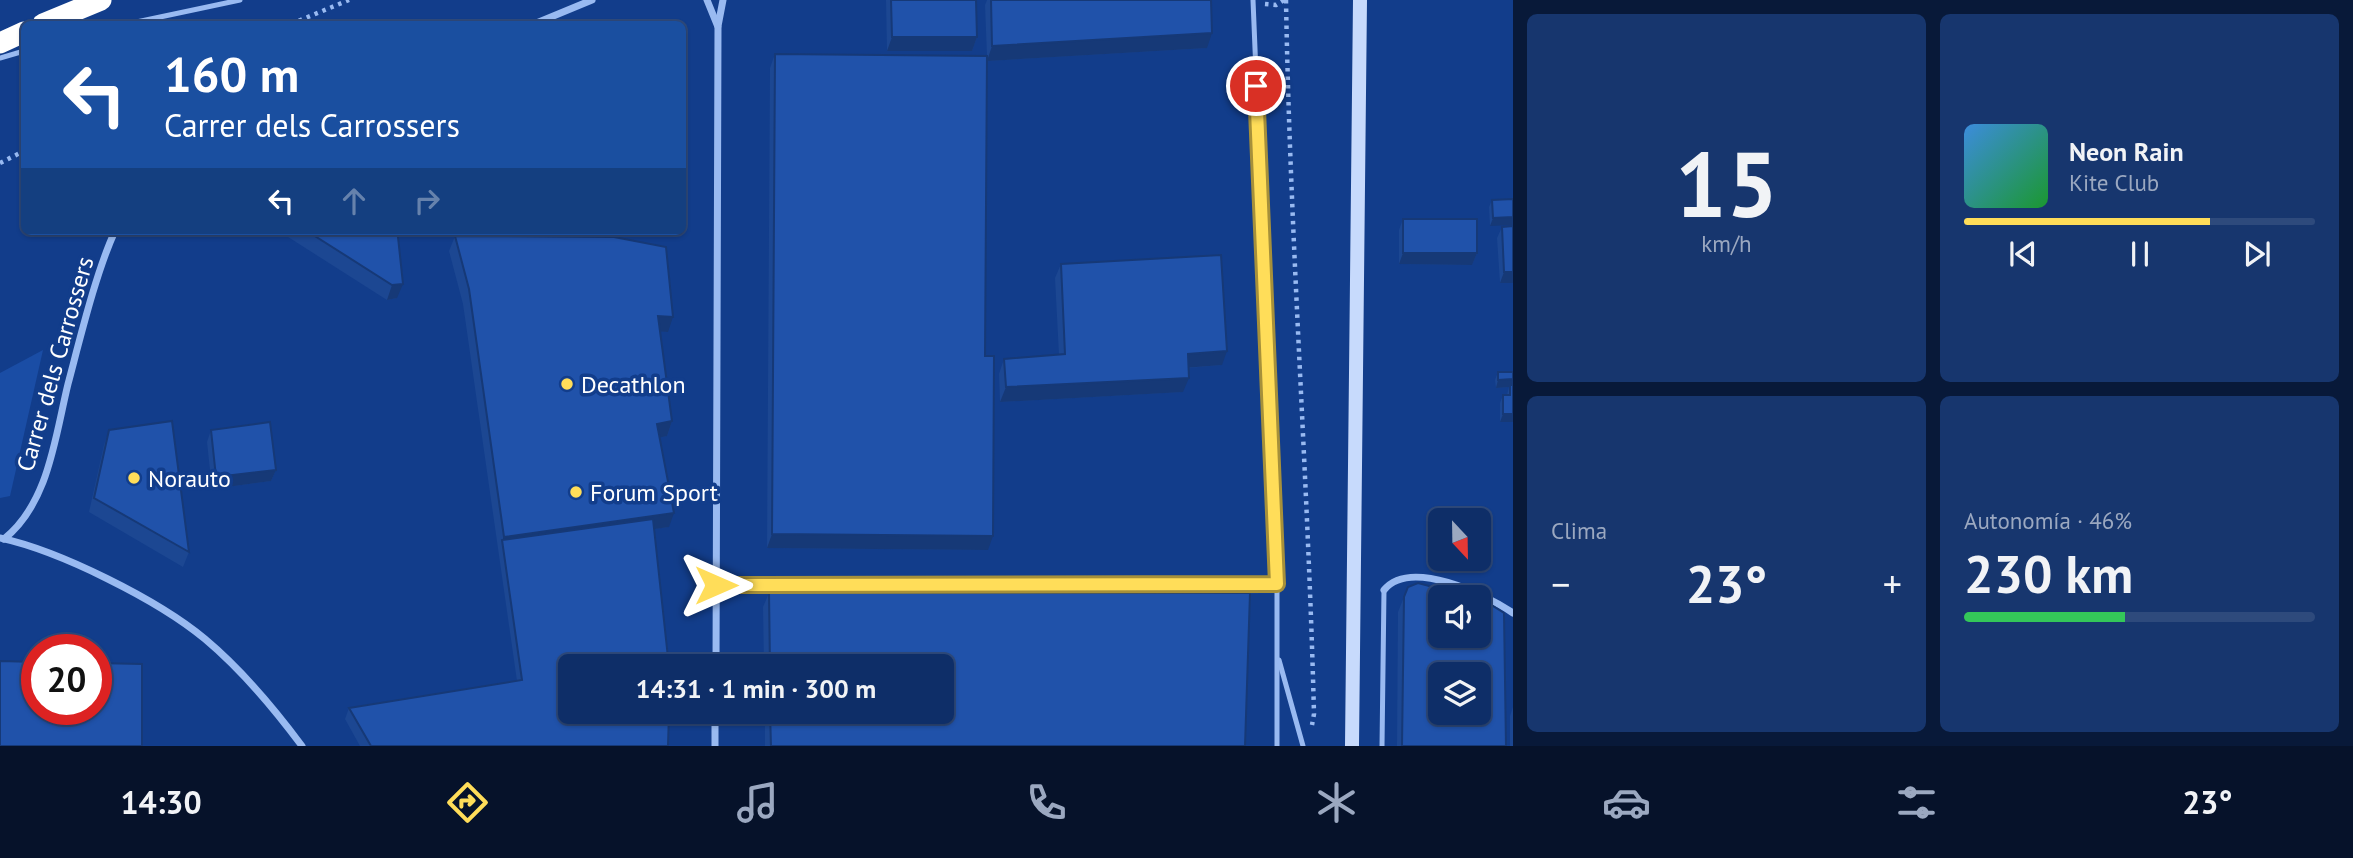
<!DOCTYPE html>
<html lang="es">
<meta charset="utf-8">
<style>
body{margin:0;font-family:"PT Sans",sans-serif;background:#17366e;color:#f1f3f6;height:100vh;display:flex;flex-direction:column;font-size:26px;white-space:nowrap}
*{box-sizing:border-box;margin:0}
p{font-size:23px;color:#9ba8c0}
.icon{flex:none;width:38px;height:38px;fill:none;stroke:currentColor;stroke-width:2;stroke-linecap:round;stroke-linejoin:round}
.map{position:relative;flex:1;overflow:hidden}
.drawer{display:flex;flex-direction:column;gap:14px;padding:14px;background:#081939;width:840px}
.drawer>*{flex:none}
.top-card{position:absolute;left:21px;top:21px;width:665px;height:214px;border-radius:10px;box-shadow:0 2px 5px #0004,0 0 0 2px #2e4a7c;background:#1a4fa0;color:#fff;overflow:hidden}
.needle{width:46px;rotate:158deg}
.fabs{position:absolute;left:1428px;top:508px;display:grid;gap:14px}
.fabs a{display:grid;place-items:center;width:63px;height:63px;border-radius:10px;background:#0e2e68;box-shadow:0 2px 5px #0004,0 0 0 2px #2e4a7c;font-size:35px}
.speed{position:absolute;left:21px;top:634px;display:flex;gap:14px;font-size:35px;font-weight:700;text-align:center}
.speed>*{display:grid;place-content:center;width:91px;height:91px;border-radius:50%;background:#0e2e68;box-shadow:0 2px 5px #0004,0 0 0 2px #2e4a7c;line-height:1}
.speed .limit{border:10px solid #d22;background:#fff;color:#111}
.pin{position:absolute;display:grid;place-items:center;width:60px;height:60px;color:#fff;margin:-30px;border:4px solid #fff;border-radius:50%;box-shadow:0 2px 7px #0007}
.me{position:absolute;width:77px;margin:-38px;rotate:90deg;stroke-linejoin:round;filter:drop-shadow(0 0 5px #0008)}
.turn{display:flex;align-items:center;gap:24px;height:147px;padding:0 28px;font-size:32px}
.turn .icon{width:91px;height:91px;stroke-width:2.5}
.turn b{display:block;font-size:49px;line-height:60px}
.lanes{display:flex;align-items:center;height:66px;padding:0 28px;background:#0003;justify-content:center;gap:35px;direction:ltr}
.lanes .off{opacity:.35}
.big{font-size:52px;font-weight:700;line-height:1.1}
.drawer .tile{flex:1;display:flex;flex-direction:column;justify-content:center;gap:10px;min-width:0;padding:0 24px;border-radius:10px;background:#17366e}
.drawer .dial{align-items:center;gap:0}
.dial b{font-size:91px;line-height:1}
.song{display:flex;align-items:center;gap:21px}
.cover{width:84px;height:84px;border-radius:10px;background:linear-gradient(135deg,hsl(210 70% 55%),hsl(130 70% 35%))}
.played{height:7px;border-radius:4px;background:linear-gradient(90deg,#ffdd59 70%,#2e4a7c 70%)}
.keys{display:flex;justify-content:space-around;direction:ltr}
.heat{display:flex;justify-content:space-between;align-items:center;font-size:38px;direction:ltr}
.charge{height:10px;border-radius:5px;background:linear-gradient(90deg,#34c759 46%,#2e4a7c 0)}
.drawer .tiles{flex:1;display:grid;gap:14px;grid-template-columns:repeat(2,1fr)}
.trip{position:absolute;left:558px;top:654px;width:396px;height:70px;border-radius:10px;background:#0e2e68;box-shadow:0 2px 5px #0004,0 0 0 2px #2e4a7c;font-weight:700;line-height:70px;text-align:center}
.dock{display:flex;height:112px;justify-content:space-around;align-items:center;background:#06122a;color:#9ba8c0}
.dock .icon{width:49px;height:49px}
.dock .active{color:#ffdd59}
.dock b{font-size:32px;color:#f1f3f6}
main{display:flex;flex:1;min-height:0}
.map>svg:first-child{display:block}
</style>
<main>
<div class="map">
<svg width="1513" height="746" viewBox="0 0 1513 746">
<rect width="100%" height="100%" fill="#123d8b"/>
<!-- park -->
<path fill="#1a4da5" d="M43 350 10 496 0 498V373Z"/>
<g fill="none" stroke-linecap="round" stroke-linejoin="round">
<!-- path -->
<g stroke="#99baf1" stroke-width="4.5" stroke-dasharray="3.5 5" stroke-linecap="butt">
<path d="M1286 0C1290 238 1308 476 1314 714L1312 725"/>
<path d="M1265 4 1276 5 1284 0"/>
<path d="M291 24 349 0"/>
<path d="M0 163 24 151"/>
</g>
<!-- lane -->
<g stroke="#99baf1" stroke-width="5">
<path d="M1253 0 1277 584V746"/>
<path d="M127 24 240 0"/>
<path d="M0 58 24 51"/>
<path d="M716 585 1277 584"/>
<path d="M1279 660 1303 746"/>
<path d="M1382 746 1384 590"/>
</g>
<!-- street -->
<g stroke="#99baf1" stroke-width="7">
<path d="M707 0 718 27 716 667"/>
<path d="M534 24 592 0"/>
<path d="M718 26 723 0"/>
<path d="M0 538C60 551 158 600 205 639 242 670 273 707 302 746"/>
<path d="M4 539C49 503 55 437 68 384 80 339 96 272 115 231"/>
<path d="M1384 590C1410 558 1485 594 1513 613"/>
<path d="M715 746V712"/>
</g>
<!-- secondary -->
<path stroke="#c7dafc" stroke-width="14" d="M1352 746 1360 0"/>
<!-- highway -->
<g stroke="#fff" stroke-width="21">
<path d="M43 24 101 0"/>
<path d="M0 43 24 32"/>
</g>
</g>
<!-- wall -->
<g fill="#1c4792">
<path d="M886 0H976L977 37 972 51H887Z"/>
<path d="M987 0H1211L1207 48 987 61 985 356 988 550 767 548 770 68 775 54 987 56 985 5Z"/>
<path d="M1513 199 1490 226 1489 207 1492 200Z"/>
<path d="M1403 219 1477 253 1472 265 1399 264V230Z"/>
<path d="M1502 227 1513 283H1500L1497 238Z"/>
<path d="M283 231H395L397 298 387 300 285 235Z"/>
<path d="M455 236 668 332 660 331 672 421 667 436 660 437 669 527 654 529 668 746H360L345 719 349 708 517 681 463 304 449 251Z"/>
<path d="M1061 264 1222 365 1188 368 1183 392 1000 402 999 374 1004 359 1059 355 1055 278Z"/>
<path d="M1498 372H1513V422H1500V403L1503 395H1507L1509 387 1496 388 1495 380Z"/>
<path d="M109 430 189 552 183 567 89 512 104 445Z"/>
<path d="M211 430 276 470 271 481 212 489 207 442Z"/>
<path d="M769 593 1245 746H765V712H942V667H764L763 607Z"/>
<path d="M1404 597 1506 746H1397L1398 612Z"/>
<path d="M1513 707V746H1510V716Z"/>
</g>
<!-- shaded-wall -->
<g fill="#163977">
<path d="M1212 33 1207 48 987 61 992 46Z"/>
<path d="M892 37H977L972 51H887Z"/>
<path d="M1513 217V225L1490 226 1493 218Z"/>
<path d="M269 231H279L267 237Z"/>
<path d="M1403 253H1477L1472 265 1399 264Z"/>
<path d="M1504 272H1513V283H1500Z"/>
<path d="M403 284 397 298 387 300 392 285Z"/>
<path d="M658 316 673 317 668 332 653 331Z"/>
<path d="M1227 351 1222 365 1183 368 1188 354Z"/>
<path d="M1189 378 1183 392 1000 402 1006 387Z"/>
<path d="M1513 379V386L1510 385 1509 387 1496 388 1498 380Z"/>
<path d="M1503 414H1513V422H1500Z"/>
<path d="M672 421 667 436 652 439 657 424Z"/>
<path d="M276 470 271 481 212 489 216 477Z"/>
<path d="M674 513 669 527 504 550 502 540 504 537Z"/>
<path d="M772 534 993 536 988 550 767 548Z"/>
</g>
<!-- building -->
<g fill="#2052aa" stroke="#163977" stroke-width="2" fill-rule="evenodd">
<path d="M891 0H976L977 37H892Z"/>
<path d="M991 0H1211L1212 33 992 46Z"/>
<path d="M775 54 987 56 985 356H994L993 536 772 534Z"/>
<path d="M1513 199V217L1493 218 1492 200Z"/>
<rect x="1403" y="219" width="74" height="34"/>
<path d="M1513 226V272H1504L1502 227Z"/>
<path d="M307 231H395L398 237 403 284 392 285Z"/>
<path d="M455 236 614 237 666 247 673 317 658 316 672 421 657 424 674 513 504 537 469 289Z"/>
<path d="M1221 255 1227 351 1188 354 1189 378 1006 387 1004 359 1065 354 1061 264Z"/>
<path d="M1498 372H1513V379L1498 380Z"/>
<path d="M1510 385H1513V414H1503V395H1510Z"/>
<path d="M172 421 189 552 94 498 109 430Z"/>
<path d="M270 422 276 470 216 477 211 430Z"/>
<path d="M653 519 669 667H570V712H669L668 746H371L349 708 522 680 502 540Z"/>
<path d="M1418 583 1470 597H1440V635H1479V599L1485 601 1504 613 1506 746H1402L1404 597 1408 587ZM1440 674H1479V712H1440Z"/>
<path d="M769 593H1250L1245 746H771L770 712H942V667H770Z"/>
<path d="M0 661 37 662V709H96V663L142 664V746H0Z"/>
</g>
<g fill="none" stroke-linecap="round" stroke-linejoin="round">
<!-- route casing -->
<g stroke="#a6903a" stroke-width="18">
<path id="route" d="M716 585 1277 584 1256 86"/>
</g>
<!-- route -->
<use href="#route" stroke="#ffdd59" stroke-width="12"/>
</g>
<!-- markers -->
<g fill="#ffdd59" stroke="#123d8b" stroke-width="2.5">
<circle cx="567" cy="384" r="7"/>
<circle cx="134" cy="478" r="7"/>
<circle cx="576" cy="492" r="7"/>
</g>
<g text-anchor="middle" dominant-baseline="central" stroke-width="7" stroke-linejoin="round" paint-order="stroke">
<!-- street labels -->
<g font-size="24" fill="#fff" stroke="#123d8b">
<text transform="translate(55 364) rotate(-74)">Carrer dels Carrossers</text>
</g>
<!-- poi labels -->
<g font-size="24" fill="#fff" stroke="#123d8b" text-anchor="start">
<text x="581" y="384">Decathlon</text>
<text x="148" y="478">Norauto</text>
<text x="590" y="492">Forum Sport</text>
</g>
</g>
</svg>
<div class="fabs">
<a><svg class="needle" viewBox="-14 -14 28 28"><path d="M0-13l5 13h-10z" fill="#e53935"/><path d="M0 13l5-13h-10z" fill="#9ba8c0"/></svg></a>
<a><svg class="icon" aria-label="sound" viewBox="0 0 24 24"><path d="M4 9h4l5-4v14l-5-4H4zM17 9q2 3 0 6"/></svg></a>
<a><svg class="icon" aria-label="layers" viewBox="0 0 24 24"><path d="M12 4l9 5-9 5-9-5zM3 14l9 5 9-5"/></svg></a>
</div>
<div class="speed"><div class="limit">20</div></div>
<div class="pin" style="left:1256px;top:86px;background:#d93025"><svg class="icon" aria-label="arrive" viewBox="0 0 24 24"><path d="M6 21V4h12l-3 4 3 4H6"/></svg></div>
<svg class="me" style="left:716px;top:585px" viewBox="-20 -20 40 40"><path d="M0-17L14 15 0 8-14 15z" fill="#ffdd59" stroke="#fff" stroke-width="4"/></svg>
<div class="trip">14:31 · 1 min · 300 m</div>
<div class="top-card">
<div class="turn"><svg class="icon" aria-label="left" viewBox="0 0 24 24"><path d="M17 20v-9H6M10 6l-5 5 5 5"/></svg><div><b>160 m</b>Carrer dels Carrossers</div></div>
<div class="lanes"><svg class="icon" aria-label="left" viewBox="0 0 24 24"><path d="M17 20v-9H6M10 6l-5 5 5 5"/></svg><svg class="icon off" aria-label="ahead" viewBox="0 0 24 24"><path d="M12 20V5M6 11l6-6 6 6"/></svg><svg class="icon off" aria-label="right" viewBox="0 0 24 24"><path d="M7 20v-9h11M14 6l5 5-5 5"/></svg></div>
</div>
</div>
<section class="drawer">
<div class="tiles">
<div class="tile dial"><b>15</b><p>km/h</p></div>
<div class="tile">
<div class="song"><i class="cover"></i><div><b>Neon Rain</b><p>Kite Club</p></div></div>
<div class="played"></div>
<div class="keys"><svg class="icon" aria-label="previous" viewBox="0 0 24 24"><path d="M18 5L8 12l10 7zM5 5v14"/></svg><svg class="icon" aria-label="pause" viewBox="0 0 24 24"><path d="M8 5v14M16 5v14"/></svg><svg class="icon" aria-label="next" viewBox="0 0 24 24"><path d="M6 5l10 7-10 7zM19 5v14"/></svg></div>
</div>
<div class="tile"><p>Clima</p>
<div class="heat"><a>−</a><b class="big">23°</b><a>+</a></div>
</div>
<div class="tile"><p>Autonomía · 46%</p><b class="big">230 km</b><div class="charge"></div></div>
</div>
</section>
</main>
<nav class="dock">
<b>14:30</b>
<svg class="icon active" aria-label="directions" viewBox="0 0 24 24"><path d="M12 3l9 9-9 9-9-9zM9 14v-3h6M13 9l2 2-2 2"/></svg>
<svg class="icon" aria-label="music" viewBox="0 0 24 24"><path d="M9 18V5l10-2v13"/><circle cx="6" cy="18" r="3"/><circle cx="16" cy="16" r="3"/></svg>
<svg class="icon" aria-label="phone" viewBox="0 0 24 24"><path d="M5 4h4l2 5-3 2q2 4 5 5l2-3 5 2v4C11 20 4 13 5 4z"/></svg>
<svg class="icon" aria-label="climate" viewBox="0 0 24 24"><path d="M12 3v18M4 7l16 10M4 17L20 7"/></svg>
<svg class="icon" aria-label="car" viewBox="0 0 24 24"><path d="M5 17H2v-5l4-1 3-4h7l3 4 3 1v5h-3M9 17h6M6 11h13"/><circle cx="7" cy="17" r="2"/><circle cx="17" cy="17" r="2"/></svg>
<svg class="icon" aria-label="filters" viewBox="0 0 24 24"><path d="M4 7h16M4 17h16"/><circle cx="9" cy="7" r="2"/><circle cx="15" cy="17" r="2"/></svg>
<b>23°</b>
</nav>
